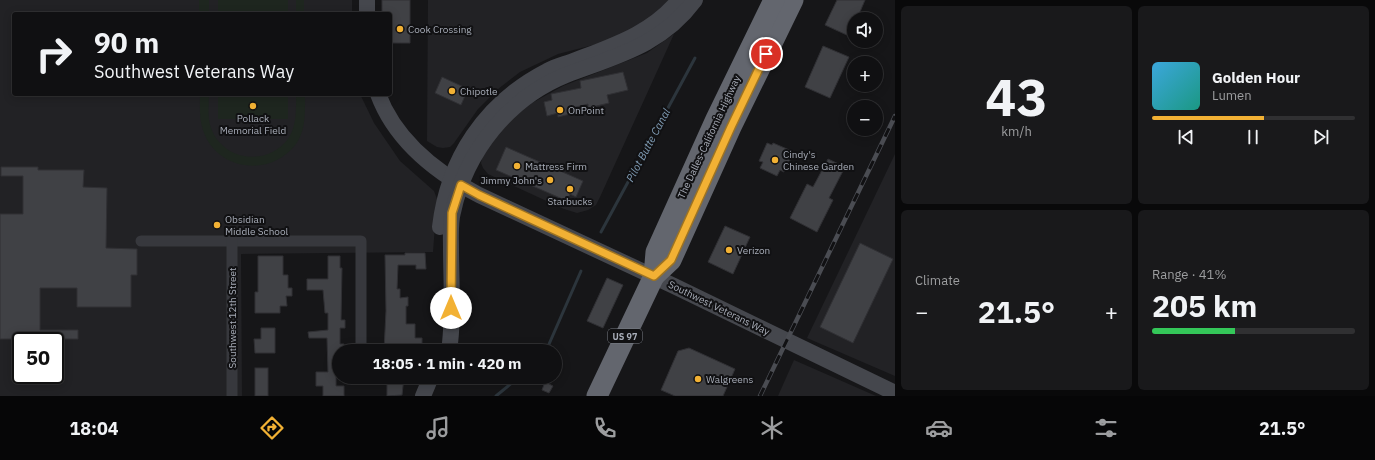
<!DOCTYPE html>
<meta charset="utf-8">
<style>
body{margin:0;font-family:"IBM Plex Sans",sans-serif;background:#19191b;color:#f1f3f6;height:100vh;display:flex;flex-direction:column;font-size:15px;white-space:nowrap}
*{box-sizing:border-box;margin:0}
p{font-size:13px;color:#9c9d9f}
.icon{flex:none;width:22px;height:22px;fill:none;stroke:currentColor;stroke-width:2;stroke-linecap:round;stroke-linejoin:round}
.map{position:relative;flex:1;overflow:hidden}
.sheet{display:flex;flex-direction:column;gap:6px;padding:6px;background:#09090a;width:480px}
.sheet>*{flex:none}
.hud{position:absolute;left:12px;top:12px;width:380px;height:84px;border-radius:4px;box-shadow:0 2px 10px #0003,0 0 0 1px #303032;background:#101012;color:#f1f3f6;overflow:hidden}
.fabs{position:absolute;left:847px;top:12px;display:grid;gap:8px}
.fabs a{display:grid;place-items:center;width:36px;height:36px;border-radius:50%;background:#101012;box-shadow:0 2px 10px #0003,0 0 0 1px #303032;font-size:20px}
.speed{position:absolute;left:12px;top:332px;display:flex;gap:8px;font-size:20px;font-weight:700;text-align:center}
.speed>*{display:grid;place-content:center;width:52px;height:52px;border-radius:50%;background:#101012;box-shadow:0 2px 10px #0003,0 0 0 1px #303032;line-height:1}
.speed .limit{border:2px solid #111;border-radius:6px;background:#fff;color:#111}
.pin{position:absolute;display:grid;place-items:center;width:34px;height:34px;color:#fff;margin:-17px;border:2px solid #fff;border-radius:50%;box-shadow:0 1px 4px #0007}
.me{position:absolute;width:44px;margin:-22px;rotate:0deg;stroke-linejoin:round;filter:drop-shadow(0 0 3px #0008)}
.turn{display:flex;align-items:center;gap:14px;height:84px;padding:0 16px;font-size:18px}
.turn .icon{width:52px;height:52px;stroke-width:2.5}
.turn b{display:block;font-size:28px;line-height:34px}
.big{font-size:30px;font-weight:700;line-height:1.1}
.sheet .tile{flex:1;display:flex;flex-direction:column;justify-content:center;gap:6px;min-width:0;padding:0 14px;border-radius:6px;background:#19191b}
.sheet .dial{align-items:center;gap:0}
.dial b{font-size:52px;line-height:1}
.song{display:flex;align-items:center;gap:12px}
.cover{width:48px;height:48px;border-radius:6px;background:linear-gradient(135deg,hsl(200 70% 55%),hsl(170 70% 35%))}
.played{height:4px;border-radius:2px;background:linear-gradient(90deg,#f2b134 55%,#303032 55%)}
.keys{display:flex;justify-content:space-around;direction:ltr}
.heat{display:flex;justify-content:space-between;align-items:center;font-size:22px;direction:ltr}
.charge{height:6px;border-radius:3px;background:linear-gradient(90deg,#34c759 41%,#303032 0)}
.sheet .tiles{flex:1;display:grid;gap:6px;grid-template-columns:repeat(2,1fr)}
.trip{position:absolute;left:332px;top:344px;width:230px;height:40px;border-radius:20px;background:#101012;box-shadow:0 2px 10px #0003,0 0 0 1px #303032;font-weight:700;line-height:40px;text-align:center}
.tabs{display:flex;height:64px;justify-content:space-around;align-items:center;background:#060607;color:#9c9d9f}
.tabs .icon{width:28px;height:28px}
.tabs .on{color:#f2b134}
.tabs b{font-size:18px;color:#f1f3f6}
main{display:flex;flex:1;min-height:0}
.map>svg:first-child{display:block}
</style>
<main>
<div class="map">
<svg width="895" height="396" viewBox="0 0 895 396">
<rect width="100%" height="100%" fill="#161618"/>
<!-- built -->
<g fill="#222225" fill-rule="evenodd">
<path d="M0 0H352V14H14V94H360L374 123 400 161 434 191 437 199 433 252 241 254 242 396H0ZM21 341H55V375H21Z"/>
<path d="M428 0H669L659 11 635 29 601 43 558 54 520 72 498 89 478 109 454 143 450 147 443 148 437 147 427 141Z"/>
<path d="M674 34 600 197 596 205 588 210 577 213 564 209 488 174 483 168 481 163 482 157 496 136 514 117 532 103 563 86 647 53Z"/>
<path d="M895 154V376L807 338Z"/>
<path d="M794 360 876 396H778Z"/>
</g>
<!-- green -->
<g fill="#1e261f">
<rect x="199" y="0" width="10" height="14"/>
<rect x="218" y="0" width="70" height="14"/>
<rect x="296" y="0" width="8" height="14"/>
<path d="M200 94H209C209 105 207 117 211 128 223 161 267 167 288 139 297 126 296 109 296 94H305C305 111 306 130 296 144 271 178 216 171 203 130 199 119 200 106 200 94Z"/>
<rect x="218" y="94" width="70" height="25"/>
</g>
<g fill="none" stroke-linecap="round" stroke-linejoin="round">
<!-- stream -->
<g stroke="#2c353c" stroke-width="3">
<path d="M601 232 695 58"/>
<path d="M546 351 581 271"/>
<path d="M496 396 519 377"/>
</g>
</g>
<!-- building -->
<g fill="#404145" stroke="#303034">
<path d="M382 0H410V43H390V14H382Z"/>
<path d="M837 0H865L857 19H854V25L849 36 825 25Z"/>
<path d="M823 46 849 57 830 98 805 87Z"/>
<path d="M623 72 628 90 607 95 609 103 588 108V104L572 108 574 113 558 117V113L547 116 544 102 552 100 551 94 581 88 580 81Z"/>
<path d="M442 77 468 89 461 105 435 93Z"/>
<path d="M767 143 772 145 773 143 794 152 784 172 780 170 777 176 760 168 763 162 759 161Z"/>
<path d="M506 147 583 181 576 197 570 194 567 201 496 170Z"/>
<path d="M828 159 845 167 829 198 833 200 817 232 790 218 807 184 813 187Z"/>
<path d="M1 167H38V170H84L83 187 107 188 106 248 137 249V275H131V307H77V288H40V330H78V339H0V214H23V176H1Z"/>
<path d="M725 226 750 237 733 274 708 262Z"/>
<path d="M860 243 893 259 853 343 820 327Z"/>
<path d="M405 253H425L426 269H416V265H398L397 289H400V298L408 297V306H406V324H415V338H422V351H384L386 311 385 255H405Z"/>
<path d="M258 256H283V275H288V288H292V296H286L287 306H280V313H255V292H258Z"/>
<path d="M328 256H340V268H342L341 320H345V328H340V344H344V351H339V370H336V386H344V396H323V386H316V372H328L327 338H309L308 332 328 330V313H325L323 290H307V279H328Z"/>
<path d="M607 278 623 285 603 328 587 321Z"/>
<path d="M261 328H275V353H255L254 339H261Z"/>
<path d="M689 348 735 369 723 396H675L661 390 678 351Z"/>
<rect x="255" y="368" width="13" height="28"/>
<path d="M387 377H404L402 395 387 396Z"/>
<path d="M545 382 553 386 549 393 542 390Z"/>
</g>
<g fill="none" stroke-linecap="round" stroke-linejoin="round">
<!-- street -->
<g stroke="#37383d" stroke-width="11">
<path d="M141 241H361V351"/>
<path d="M232 396V240"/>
</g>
<!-- secondary -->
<g stroke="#45474d" stroke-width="16">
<path d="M367 14V0"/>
<path d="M378 94C395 140 437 173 479 195L674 286 895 393"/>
<path d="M440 227C448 159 485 103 547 71 556 66 566 64 576 60 615 45 652 33 679 0"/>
<path d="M449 351C454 318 451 282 451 248 451 236 450 223 453 212 466 151 509 98 566 75 616 56 661 46 695 0"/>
<path d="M423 396 431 377"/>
</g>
<!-- highway -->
<g stroke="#63666e" stroke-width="21">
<path d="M654 276 671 260 731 127 793 0"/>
<path d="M597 396 654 276 656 252 716 119 774 0"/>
</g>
<!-- rail casing -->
<g stroke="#4a4c52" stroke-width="4.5">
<path id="rail" d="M760 396 895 116"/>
</g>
<!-- rail -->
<use href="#rail" stroke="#111113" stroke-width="3" stroke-dasharray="9" stroke-linecap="butt"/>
</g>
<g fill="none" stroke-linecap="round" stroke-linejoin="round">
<!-- route casing -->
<g stroke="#9d7322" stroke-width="10">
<path id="route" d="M451 308 452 213 461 185 479 195 654 276 671 260 731 127 766 54"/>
</g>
<!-- route -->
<use href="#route" stroke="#f2b134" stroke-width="7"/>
</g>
<!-- markers -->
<g fill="#f2b134" stroke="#111113" stroke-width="1.5">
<circle cx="400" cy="29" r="4"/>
<circle cx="452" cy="91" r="4"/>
<circle cx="253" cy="106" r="4"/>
<circle cx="560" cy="110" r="4"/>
<circle cx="775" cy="160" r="4"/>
<circle cx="517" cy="166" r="4"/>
<circle cx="550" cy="180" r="4"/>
<circle cx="570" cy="189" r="4"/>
<circle cx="217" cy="225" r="4"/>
<circle cx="729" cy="250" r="4"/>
<circle cx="698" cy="379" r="4"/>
</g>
<g text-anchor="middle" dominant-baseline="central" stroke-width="4" stroke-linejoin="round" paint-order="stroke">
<!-- shield labels -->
<rect fill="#111113" stroke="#7b7e86" stroke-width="1" x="608" y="329" width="34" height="14" rx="3"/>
<g font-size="9" font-weight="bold" fill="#a8adb8">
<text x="625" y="336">US 97</text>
</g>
<!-- poi labels -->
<g font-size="10" fill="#a8adb8" stroke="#111113" text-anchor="start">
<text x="408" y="29">Cook Crossing</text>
<text x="460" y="91">Chipotle</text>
<text x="568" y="110">OnPoint</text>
<text x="253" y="118" text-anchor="middle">Pollack<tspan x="253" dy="12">Memorial Field</tspan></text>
<text x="783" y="154">Cindy's<tspan x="783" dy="12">Chinese Garden</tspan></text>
<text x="525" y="166">Mattress Firm</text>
<text x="542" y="180" text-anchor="end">Jimmy John's</text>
<text x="570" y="201" text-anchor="middle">Starbucks</text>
<text x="225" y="219">Obsidian<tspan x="225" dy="12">Middle School</tspan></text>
<text x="737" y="250">Verizon</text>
<text x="706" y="379">Walgreens</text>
</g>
<!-- street labels -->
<g font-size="10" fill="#a8adb8" stroke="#111113">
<text transform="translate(709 137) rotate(-65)">The Dalles-California Highway</text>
<text transform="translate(719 308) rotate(26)">Southwest Veterans Way</text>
<text transform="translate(232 318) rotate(-90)">Southwest 12th Street</text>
</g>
<!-- water labels -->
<g font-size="11" font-style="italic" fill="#7f9bb3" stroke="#111113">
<text transform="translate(648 145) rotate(-62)">Pilot Butte Canal</text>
</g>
</g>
</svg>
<div class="fabs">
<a><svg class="icon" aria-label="sound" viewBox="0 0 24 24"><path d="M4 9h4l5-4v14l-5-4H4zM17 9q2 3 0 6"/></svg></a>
<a>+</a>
<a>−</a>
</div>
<div class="speed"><div class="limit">50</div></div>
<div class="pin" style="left:766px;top:54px;background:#d93025"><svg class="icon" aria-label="arrive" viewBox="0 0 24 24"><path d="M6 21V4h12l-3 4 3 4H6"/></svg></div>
<svg class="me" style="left:451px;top:308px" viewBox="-20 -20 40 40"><circle r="19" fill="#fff"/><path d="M0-13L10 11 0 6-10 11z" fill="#f2b134"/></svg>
<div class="trip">18:05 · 1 min · 420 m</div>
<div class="hud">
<div class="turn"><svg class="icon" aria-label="right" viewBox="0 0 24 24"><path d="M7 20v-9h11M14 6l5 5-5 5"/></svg><div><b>90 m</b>Southwest Veterans Way</div></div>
</div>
</div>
<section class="sheet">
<div class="tiles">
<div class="tile dial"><b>43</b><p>km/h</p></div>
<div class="tile">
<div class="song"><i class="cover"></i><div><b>Golden Hour</b><p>Lumen</p></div></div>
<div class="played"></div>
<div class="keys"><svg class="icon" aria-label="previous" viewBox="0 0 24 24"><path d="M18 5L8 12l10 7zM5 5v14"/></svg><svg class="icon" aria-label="pause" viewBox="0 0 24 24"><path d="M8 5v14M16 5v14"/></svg><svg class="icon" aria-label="next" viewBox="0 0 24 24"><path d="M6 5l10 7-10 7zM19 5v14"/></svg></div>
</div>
<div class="tile"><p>Climate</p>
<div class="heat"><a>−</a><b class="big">21.5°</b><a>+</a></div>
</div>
<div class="tile"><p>Range · 41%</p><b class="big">205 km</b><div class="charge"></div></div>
</div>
</section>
</main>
<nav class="tabs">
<b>18:04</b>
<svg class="icon on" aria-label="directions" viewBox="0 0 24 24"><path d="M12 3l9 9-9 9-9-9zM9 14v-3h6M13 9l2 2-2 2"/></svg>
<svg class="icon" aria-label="music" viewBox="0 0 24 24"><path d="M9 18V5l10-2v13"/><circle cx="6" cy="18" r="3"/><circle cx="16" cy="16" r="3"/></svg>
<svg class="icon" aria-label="phone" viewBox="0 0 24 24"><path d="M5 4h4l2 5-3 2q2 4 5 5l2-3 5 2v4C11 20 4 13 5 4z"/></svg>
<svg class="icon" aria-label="climate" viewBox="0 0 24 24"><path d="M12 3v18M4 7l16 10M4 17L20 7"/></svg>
<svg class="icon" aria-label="car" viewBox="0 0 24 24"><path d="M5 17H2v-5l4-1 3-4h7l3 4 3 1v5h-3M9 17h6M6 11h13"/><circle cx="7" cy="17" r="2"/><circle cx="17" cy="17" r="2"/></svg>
<svg class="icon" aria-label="filters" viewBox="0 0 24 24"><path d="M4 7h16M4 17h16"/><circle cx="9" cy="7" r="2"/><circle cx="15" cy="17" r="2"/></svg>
<b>21.5°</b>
</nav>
